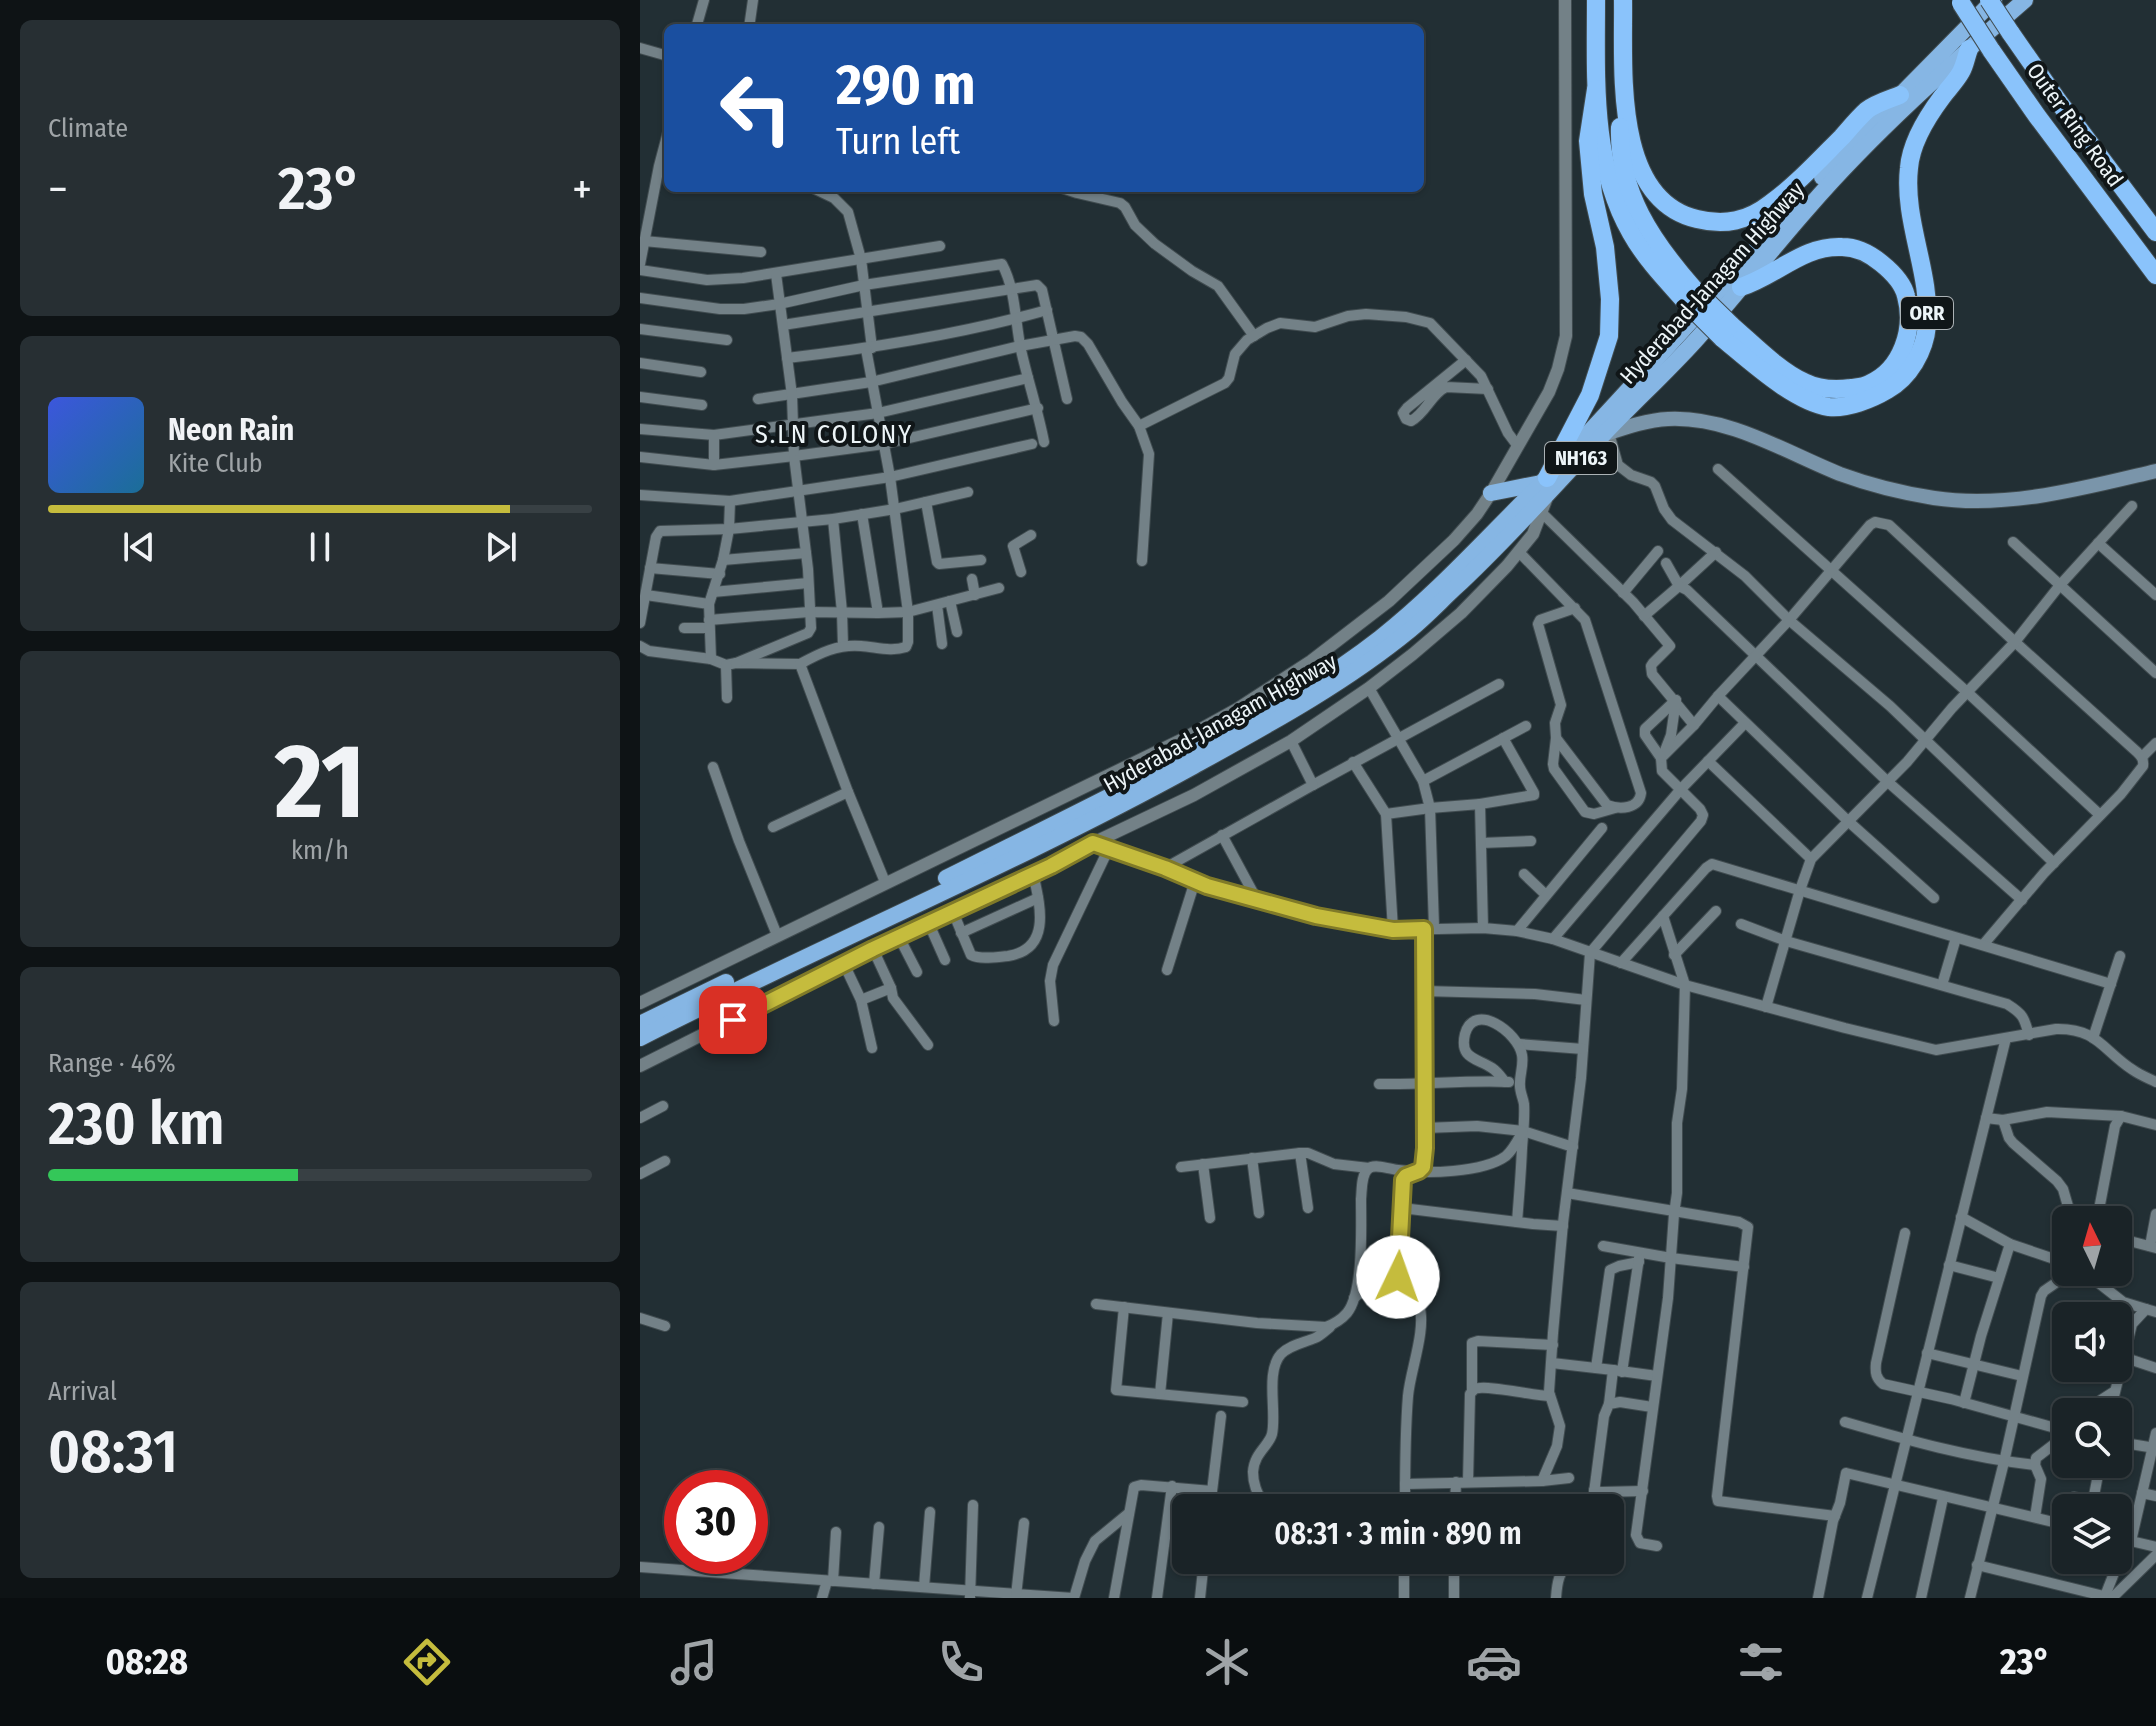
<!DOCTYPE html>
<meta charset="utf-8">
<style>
body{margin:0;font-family:"Fira Sans Condensed",sans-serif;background:#272f33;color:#f1f3f6;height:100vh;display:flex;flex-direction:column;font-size:30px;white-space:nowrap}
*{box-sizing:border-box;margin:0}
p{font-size:26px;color:#9fa4a7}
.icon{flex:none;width:44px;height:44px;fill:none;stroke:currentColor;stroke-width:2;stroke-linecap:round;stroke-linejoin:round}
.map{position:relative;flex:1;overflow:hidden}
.details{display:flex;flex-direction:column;gap:20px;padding:20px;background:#0e1315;width:640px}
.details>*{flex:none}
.guide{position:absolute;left:24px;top:24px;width:760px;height:168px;border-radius:12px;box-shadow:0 2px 6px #0004,0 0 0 2px #384044;background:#1a4fa0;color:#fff;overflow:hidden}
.needle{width:52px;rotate:355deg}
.fabs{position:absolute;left:1412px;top:1206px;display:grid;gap:16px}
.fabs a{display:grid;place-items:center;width:80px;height:80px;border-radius:12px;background:#1a2327;box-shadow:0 2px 6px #0004,0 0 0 2px #384044;font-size:40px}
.speed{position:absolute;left:24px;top:1470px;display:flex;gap:16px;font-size:40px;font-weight:700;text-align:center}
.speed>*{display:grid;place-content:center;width:104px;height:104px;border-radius:50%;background:#1a2327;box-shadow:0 2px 6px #0004,0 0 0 2px #384044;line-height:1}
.speed .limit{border:12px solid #d22;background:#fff;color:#111}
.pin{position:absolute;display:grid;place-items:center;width:68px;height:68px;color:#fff;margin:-34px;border-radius:16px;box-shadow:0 4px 12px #0006}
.me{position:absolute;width:88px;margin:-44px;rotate:3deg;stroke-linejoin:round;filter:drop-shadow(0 0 6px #0008)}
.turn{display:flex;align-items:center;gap:28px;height:168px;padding:0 40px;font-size:36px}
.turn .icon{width:104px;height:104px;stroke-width:2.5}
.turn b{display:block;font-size:56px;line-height:68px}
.big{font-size:60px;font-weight:600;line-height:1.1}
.details .tile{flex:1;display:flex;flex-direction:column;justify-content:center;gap:12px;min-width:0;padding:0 28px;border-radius:12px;background:#272f33}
.details .dial{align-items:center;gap:0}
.dial b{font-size:104px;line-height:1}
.song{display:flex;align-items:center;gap:24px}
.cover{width:96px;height:96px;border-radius:12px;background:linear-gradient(135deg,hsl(230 70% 55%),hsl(200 70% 35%))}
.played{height:8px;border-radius:4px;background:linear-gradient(90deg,#c5bc3d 85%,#384044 85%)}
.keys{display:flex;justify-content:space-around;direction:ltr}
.heat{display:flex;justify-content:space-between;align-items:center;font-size:44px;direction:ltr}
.charge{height:12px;border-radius:6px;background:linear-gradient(90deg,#34c759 46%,#384044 0)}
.trip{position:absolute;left:532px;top:1494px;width:452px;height:80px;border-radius:12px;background:#1a2327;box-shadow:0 2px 6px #0004,0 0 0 2px #384044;font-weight:600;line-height:80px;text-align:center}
.tabs{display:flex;height:128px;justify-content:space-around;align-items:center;background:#0a0e10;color:#9fa4a7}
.tabs .icon{width:56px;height:56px}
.tabs .current{color:#c5bc3d}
.tabs b{font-size:36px;color:#f1f3f6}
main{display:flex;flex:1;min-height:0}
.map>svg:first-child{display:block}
</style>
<main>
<section class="details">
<div class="tile"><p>Climate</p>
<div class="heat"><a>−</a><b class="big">23°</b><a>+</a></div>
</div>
<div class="tile">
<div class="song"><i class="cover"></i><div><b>Neon Rain</b><p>Kite Club</p></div></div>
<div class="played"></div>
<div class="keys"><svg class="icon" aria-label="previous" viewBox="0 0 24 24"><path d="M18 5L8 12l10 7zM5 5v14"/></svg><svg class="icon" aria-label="pause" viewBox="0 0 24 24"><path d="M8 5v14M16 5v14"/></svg><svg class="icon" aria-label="next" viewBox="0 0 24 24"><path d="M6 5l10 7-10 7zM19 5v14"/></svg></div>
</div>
<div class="tile dial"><b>21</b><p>km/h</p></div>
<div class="tile"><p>Range · 46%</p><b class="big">230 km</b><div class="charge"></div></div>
<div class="tile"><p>Arrival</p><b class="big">08:31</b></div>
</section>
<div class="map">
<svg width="1516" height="1598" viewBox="0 0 1516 1598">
<rect width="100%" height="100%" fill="#222f34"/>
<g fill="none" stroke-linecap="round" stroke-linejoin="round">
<!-- minor casing -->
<g stroke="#414c50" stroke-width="12">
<g id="minor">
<path d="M56 28 64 0"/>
<path d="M109 28 113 0"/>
<path d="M0 48 28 56"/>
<path d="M173 188 194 198 208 212 221 259 232 348"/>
<path d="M422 188 437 193 480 203 485 207 495 225 515 244 552 271 578 286 614 336"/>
<path d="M4 241 121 252"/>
<path d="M0 264 19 166 28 132"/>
<path d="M0 270 67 280 103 278 300 246"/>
<path d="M0 298 80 309H104L139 304 224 285 362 264C376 290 375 322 381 350 388 381 398 411 404 442"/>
<path d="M143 325 397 285 402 290 427 399"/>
<path d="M0 329 87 340"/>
<path d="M147 358C234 348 322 334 407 310"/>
<path d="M826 360 767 408 763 413 766 419 771 421C786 413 791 394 806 387L848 389"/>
<path d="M0 363 61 372"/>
<path d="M0 397 62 405"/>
<path d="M118 399 231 382 380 346 435 336 441 337 448 344 482 402 499 426 509 454 502 561"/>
<path d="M499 426 585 383 589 378 595 354 607 340 627 328 640 323 675 327 708 316 726 314 766 317 790 323 841 376 868 433 877 445"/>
<path d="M0 429 74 435 238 413 388 378"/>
<path d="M969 433 978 465 991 475 1011 482 1015 486 1024 509 1032 520 1105 576 1149 620 1250 706 1414 863"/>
<path d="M74 435V465"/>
<path d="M0 457 74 465 154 456 244 444 398 408"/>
<path d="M1078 469 1327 692 1460 815"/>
<path d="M0 495 90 501 250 477 392 444"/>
<path d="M286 502 297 562 299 564 341 560"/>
<path d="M901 512 993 602 1030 646 1013 663 1011 666 1012 674 1054 725 1021 758 1022 771 1060 809 1063 815 1061 821 950 953 941 1078 923 1223 913 1333 909 1392 920 1426 917 1446 902 1481"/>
<path d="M222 514 238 613"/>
<path d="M193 519 202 612 203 646"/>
<path d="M1373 542 1516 673"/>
<path d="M1458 543 1516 595"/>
<path d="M879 552 945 620 1001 793C999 809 980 810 967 805L916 738 915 723 921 705 898 624 900 620 935 608"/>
<path d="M83 560 166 553"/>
<path d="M1026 563 1039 586 1076 552"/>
<path d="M10 568 80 574"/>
<path d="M381 572 373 546 391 535"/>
<path d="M332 579 335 595"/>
<path d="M73 592 168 583"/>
<path d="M983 593 1018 551"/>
<path d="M6 595 69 604"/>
<path d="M310 601 317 632"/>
<path d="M297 605 302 644"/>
<path d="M1004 616 1039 586 1047 590 1248 782 1382 900"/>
<path d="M69 620 169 612 238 613 268 612 359 588"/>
<path d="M0 623 16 537 20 531 89 529 193 519 255 509 328 492"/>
<path d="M44 628H69"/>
<path d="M0 646 9 651 71 659 86 665 96 663 160 664 208 792 245 882"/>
<path d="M71 659 69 604 83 560 89 529 90 501"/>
<path d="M96 663 168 633 171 628 168 569 154 456 152 395 136 274"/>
<path d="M160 664C180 653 198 644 221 646 236 647 251 652 266 647L268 642V612L250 477 226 349"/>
<path d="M86 665 87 698"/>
<path d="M729 688 783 781 790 808 794 927"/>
<path d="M1078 696 1208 821 1294 898"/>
<path d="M1054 725 1078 696 1149 620 1230 525 1235 522 1249 525 1375 642 1497 752C1501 756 1504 759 1503 766L1481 794 1404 873 1343 945"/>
<path d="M916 738 913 764 914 769 945 812 954 814 975 808"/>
<path d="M1024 753 1031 735 1036 700"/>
<path d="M1502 757 1516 743"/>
<path d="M1021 758 1005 735V729L1036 700"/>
<path d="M1068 761 1171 859"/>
<path d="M713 762 746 814"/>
<path d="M73 767 99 841 137 935"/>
<path d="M783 781 886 726"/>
<path d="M673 785 859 684"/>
<path d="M840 804 894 795V793L863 738"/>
<path d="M133 827 208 792"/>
<path d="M582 835 617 900"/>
<path d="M453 843 525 868 567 886 676 916 753 930 843 928 877 931 913 939 1045 985 1205 1028 1296 1050 1416 1029C1458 1028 1463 1051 1493 1070 1500 1075 1508 1078 1516 1082"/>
<path d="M841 843 891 841"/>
<path d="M525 868 673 785 651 741"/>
<path d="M884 874 906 895"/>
<path d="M313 912 331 955C341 960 356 957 368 956 412 949 400 905 393 873"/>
<path d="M289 924 305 960"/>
<path d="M1101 924 1146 941 1367 1004C1383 1014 1384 1017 1389 1035"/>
<path d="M753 930 746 814 790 808 840 804 843 928"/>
<path d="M877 931 962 828"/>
<path d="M321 933 398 898"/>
<path d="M259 937 277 972"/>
<path d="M913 939 1041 789 1105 723"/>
<path d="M233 949 251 988 253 998 288 1045"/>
<path d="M1034 955 1076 911"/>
<path d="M981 963 1066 868 1072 864 1471 984"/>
<path d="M204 964 221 1000 232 1048"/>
<path d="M527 970 555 881"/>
<path d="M1302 985 1316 938"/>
<path d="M784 991 895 994 946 1000"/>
<path d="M221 1000 251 988"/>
<path d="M1126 1007 1160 890 1171 859 1267 762 1312 708 1375 642 1420 585 1492 506"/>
<path d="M414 1021 410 981 413 965 469 848"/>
<path d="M1453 1038 1480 956"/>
<path d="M879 1044 943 1049"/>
<path d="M865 1082C861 1077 858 1072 852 1068 837 1058 819 1059 825 1034 834 1001 878 1032 882 1055 884 1066 879 1076 880 1086 880 1092 883 1098 884 1104 885 1118 883 1134 882 1148 881 1173 879 1197 877 1222"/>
<path d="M739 1084C783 1085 826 1080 869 1082"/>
<path d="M0 1118 23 1106"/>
<path d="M1346 1118 1363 1120 1407 1112 1481 1116"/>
<path d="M1363 1120 1369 1138 1373 1143 1417 1181 1423 1189 1432 1220"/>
<path d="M785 1128 837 1126 883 1131 933 1147"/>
<path d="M660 1153 668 1208"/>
<path d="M612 1158 619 1213"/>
<path d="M563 1164 570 1218"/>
<path d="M541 1167 660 1153H668L694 1164 729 1168"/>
<path d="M0 1174 25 1161"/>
<path d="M927 1193 1099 1222 1108 1227 1077 1496 1078 1501 1195 1516"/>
<path d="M762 1208 893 1224 923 1226"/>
<path d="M1321 1217 1370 1244 1426 1263"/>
<path d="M1457 1220 1475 1126 1481 1116 1516 1125"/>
<path d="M1265 1233 1236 1363C1235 1373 1236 1378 1243 1384L1311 1399 1426 1431"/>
<path d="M1478 1238 1516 1248"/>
<path d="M963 1246 1031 1258 1104 1267"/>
<path d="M1510 1246 1516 1214"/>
<path d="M1309 1265 1359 1278"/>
<path d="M1441 1272 1460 1284 1483 1302 1506 1309"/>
<path d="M714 1298C727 1286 741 1286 758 1284"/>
<path d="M456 1304 617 1323 686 1327C694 1324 701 1320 707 1313 724 1292 721 1226 721 1199 722 1190 721 1175 728 1169 734 1163 750 1169 758 1170 785 1174 843 1173 866 1156 873 1150 878 1140 883 1131"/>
<path d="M484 1307 476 1390 603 1402"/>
<path d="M0 1318 25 1326"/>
<path d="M1287 1353 1382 1376"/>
<path d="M1483 1357 1516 1368"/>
<path d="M912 1363 973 1370"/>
<path d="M956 1368 970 1270 979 1266 999 1262"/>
<path d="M982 1372 999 1258"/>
<path d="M832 1390V1343L838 1341 913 1345"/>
<path d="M520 1394 528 1313"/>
<path d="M1324 1403 1341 1336 1370 1244"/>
<path d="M969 1404 973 1370 1017 1376"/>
<path d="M1451 1412 1461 1400 1475 1391"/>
<path d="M1470 1412 1492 1324 1506 1309 1516 1312"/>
<path d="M1205 1422C1267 1440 1330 1458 1395 1465"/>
<path d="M1478 1442 1515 1448"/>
<path d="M828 1482 830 1394C832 1392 833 1390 835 1389 844 1384 895 1396 910 1396"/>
<path d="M765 1484 902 1481 929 1478"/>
<path d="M954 1490 961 1492 1003 1491"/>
<path d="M1502 1493 1516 1496"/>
<path d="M1453 1501 1467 1504V1508"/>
<path d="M622 1502C617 1492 613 1484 613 1472 614 1453 629 1446 632 1434 637 1412 625 1372 641 1354 650 1345 663 1343 675 1338 680 1336 685 1331 690 1327"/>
<path d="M570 1508 581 1416"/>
<path d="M765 1508C765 1471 765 1433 768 1396 770 1371 787 1329 779 1305 776 1297 767 1293 760 1289L758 1277 763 1180 766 1176 779 1171 783 1167 785 1148 784 929"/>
<path d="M815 1508 816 1482"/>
<path d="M952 1508 964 1416 969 1404 980 1402 1012 1407"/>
<path d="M1432 1508 1434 1497 1453 1501 1460 1464"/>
<path d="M1395 1517 1401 1479 1395 1465 1396 1458 1426 1435"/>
<path d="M1478 1538 1516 1547"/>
<path d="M1491 1541 1516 1433"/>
<path d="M1017 1546 1000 1543 996 1535 1028 1298 1034 1214 1037 1193V1123L1042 1089 1045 985 1023 916"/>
<path d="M1337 1565 1472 1598"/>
<path d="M0 1567 433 1598"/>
<path d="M193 1581 196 1532"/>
<path d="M234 1584 239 1527"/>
<path d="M284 1587 290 1512"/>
<path d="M376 1596 384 1523"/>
<path d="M1465 1596 1487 1540"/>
<path d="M182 1598 187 1581"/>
<path d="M330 1598 333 1505"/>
<path d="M434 1598 445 1561 455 1541 489 1513"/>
<path d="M474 1598 494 1487 501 1485 572 1491"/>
<path d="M517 1598 532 1486"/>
<path d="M560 1598 564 1560"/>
<path d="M764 1598V1560"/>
<path d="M814 1598V1560"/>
<path d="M916 1598C917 1582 919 1572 930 1560"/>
<path d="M1178 1598 1193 1521 1200 1503 1206 1473 1426 1525"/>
<path d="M1227 1598 1366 1038"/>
<path d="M1281 1598 1303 1498"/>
<path d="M1330 1598 1364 1462 1401 1296 1404 1291 1417 1282 1426 1264"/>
<path d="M1472 1598 1516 1555"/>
</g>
</g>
<!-- tertiary casing -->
<g stroke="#414c50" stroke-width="14">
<g id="tertiary">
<path d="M0 1003 541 740 597 709 671 661 749 601 814 540 837 514 851 493 909 392 918 369 926 336 925 0"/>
<path d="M0 1066 233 949 411 866 453 843 554 795 651 741 729 688 773 654 821 613 867 566 893 534 906 500"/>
</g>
</g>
<!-- secondary casing -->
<g stroke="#414c50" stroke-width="16">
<path id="secondary" d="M963 435C984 428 1006 420 1028 419 1089 416 1145 452 1200 474 1230 485 1262 493 1294 498 1368 509 1444 488 1516 471"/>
</g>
<!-- trunk casing -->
<g stroke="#414c50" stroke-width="18">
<g id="trunk">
<path d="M1182 177 1216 140 1354 0"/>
<path d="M851 493 901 483"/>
<path d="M306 878C396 833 487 789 576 741 632 710 689 678 740 638 792 597 837 548 884 501 978 404 1067 302 1158 203"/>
<path d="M0 1024 86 982"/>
<path d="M0 1038C183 945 374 865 554 766 628 725 704 684 770 630 786 617 800 602 815 588 867 540 913 487 962 436 992 404 1025 374 1055 341 1094 298 1130 251 1169 207 1234 132 1310 65 1385 0"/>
</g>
</g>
<!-- motorway casing -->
<g stroke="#414c50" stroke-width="20">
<g id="motorway">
<path d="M956 0C956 78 951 163 991 233 1005 258 1025 279 1044 300"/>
<path d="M983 0C984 67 972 199 1057 219 1085 226 1108 221 1131 203 1157 184 1179 160 1202 137 1210 128 1218 118 1227 110 1236 103 1250 99 1260 95"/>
<path d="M1370 32 1418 101 1516 232"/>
<path d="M1351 50 1397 116 1516 275"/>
<path d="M980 127C978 192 1012 241 1053 288"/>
<path d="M1091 325C1112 343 1139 371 1164 382 1178 389 1196 390 1211 388 1217 387 1224 387 1229 384 1262 370 1275 329 1266 296 1263 283 1251 271 1241 263 1230 254 1216 247 1202 247 1163 245 1136 276 1101 287"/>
<path d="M1082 338C1109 360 1154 402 1189 407 1207 409 1232 399 1247 390 1269 378 1285 351 1287 325 1291 272 1263 221 1269 168 1271 142 1287 117 1302 97 1308 89 1316 81 1321 72 1325 65 1326 57 1329 49"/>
<path d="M907 478 950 395 969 336 970 299 965 247 953 194 948 141 956 89"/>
</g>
</g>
<!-- minor -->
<use href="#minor" stroke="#738187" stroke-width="10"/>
<!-- tertiary -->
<use href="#tertiary" stroke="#738187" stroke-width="12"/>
<!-- secondary -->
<use href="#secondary" stroke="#7a95aa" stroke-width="14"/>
<!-- trunk -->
<use href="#trunk" stroke="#86b6e4" stroke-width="16"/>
<!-- motorway -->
<use href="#motorway" stroke="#8ac3fb" stroke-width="18"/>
<!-- motorway-bridge casing -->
<g stroke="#414c50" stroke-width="20" stroke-linecap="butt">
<g id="motorway-bridge">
<path d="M1349 0 1370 32"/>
<path d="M1321 3 1351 50"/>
<path d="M1053 288 1091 325"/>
<path d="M1044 300 1082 338"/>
</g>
</g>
<!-- motorway-bridge -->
<use href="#motorway-bridge" stroke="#8ac3fb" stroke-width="18"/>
</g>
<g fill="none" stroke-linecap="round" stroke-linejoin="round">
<!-- route casing -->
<g stroke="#807a28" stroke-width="20">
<path id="route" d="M93 1020 233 949 411 866 453 843 525 868 567 886 676 916 753 930 784 929 785 1148 783 1167 779 1171 766 1176 763 1180 758 1277"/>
</g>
<!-- route -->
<use href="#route" stroke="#c5bc3d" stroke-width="14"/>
</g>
<g text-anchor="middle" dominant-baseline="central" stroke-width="8" stroke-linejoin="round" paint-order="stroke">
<!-- shield labels -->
<g fill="#101618" stroke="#abb2b5" stroke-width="2">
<rect x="1261" y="297" width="52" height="32" rx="6"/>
<rect x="905" y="442" width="72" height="32" rx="6"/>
</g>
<g font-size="20" font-weight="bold" fill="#edf5f8">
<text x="1287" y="313">ORR</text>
<text x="941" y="458">NH163</text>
</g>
<!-- street labels -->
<g font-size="22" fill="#edf5f8" stroke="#101618">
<text transform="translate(1435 125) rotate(54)">Outer Ring Road</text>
<text transform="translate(1072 283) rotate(-48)">Hyderabad-Janagam Highway</text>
<text transform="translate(580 723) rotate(-29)">Hyderabad-Janagam Highway</text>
</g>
<!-- quarter labels -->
<g font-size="26" letter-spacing="2" fill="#edf5f8" stroke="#101618">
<text x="194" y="434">S.LN COLONY</text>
</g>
</g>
</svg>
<div class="fabs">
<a><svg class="needle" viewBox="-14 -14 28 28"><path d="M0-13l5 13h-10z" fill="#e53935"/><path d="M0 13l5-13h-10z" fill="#9fa4a7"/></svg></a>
<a><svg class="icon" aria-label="sound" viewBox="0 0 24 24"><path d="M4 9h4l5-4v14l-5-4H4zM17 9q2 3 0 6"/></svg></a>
<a><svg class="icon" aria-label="search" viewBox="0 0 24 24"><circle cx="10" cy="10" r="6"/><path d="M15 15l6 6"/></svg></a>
<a><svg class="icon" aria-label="layers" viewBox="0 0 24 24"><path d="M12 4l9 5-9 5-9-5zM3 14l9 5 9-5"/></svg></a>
</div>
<div class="speed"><div class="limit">30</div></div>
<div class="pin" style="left:93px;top:1020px;background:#d93025"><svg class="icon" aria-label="arrive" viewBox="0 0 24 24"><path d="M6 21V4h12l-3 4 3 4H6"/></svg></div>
<svg class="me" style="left:758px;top:1277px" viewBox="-20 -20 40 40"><circle r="19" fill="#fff"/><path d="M0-13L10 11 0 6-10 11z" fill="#c5bc3d"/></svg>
<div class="trip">08:31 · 3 min · 890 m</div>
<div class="guide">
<div class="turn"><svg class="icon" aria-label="left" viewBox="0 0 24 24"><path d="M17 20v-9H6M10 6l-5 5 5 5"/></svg><div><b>290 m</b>Turn left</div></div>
</div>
</div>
</main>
<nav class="tabs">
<b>08:28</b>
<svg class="icon current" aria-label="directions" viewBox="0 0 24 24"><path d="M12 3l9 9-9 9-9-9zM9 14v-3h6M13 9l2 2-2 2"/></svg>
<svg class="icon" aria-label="music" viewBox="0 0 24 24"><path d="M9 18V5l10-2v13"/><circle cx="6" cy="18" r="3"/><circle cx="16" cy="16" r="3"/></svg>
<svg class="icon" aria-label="phone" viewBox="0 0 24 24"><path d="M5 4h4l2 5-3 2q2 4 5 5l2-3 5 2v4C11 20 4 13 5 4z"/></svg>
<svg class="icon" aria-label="climate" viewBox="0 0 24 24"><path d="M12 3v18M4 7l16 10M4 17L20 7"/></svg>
<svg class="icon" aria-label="car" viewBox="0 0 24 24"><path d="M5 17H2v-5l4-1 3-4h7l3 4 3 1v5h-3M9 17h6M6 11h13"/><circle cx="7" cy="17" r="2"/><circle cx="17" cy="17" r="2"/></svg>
<svg class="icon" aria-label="filters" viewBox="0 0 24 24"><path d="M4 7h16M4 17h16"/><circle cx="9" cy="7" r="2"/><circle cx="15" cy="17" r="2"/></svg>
<b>23°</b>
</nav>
